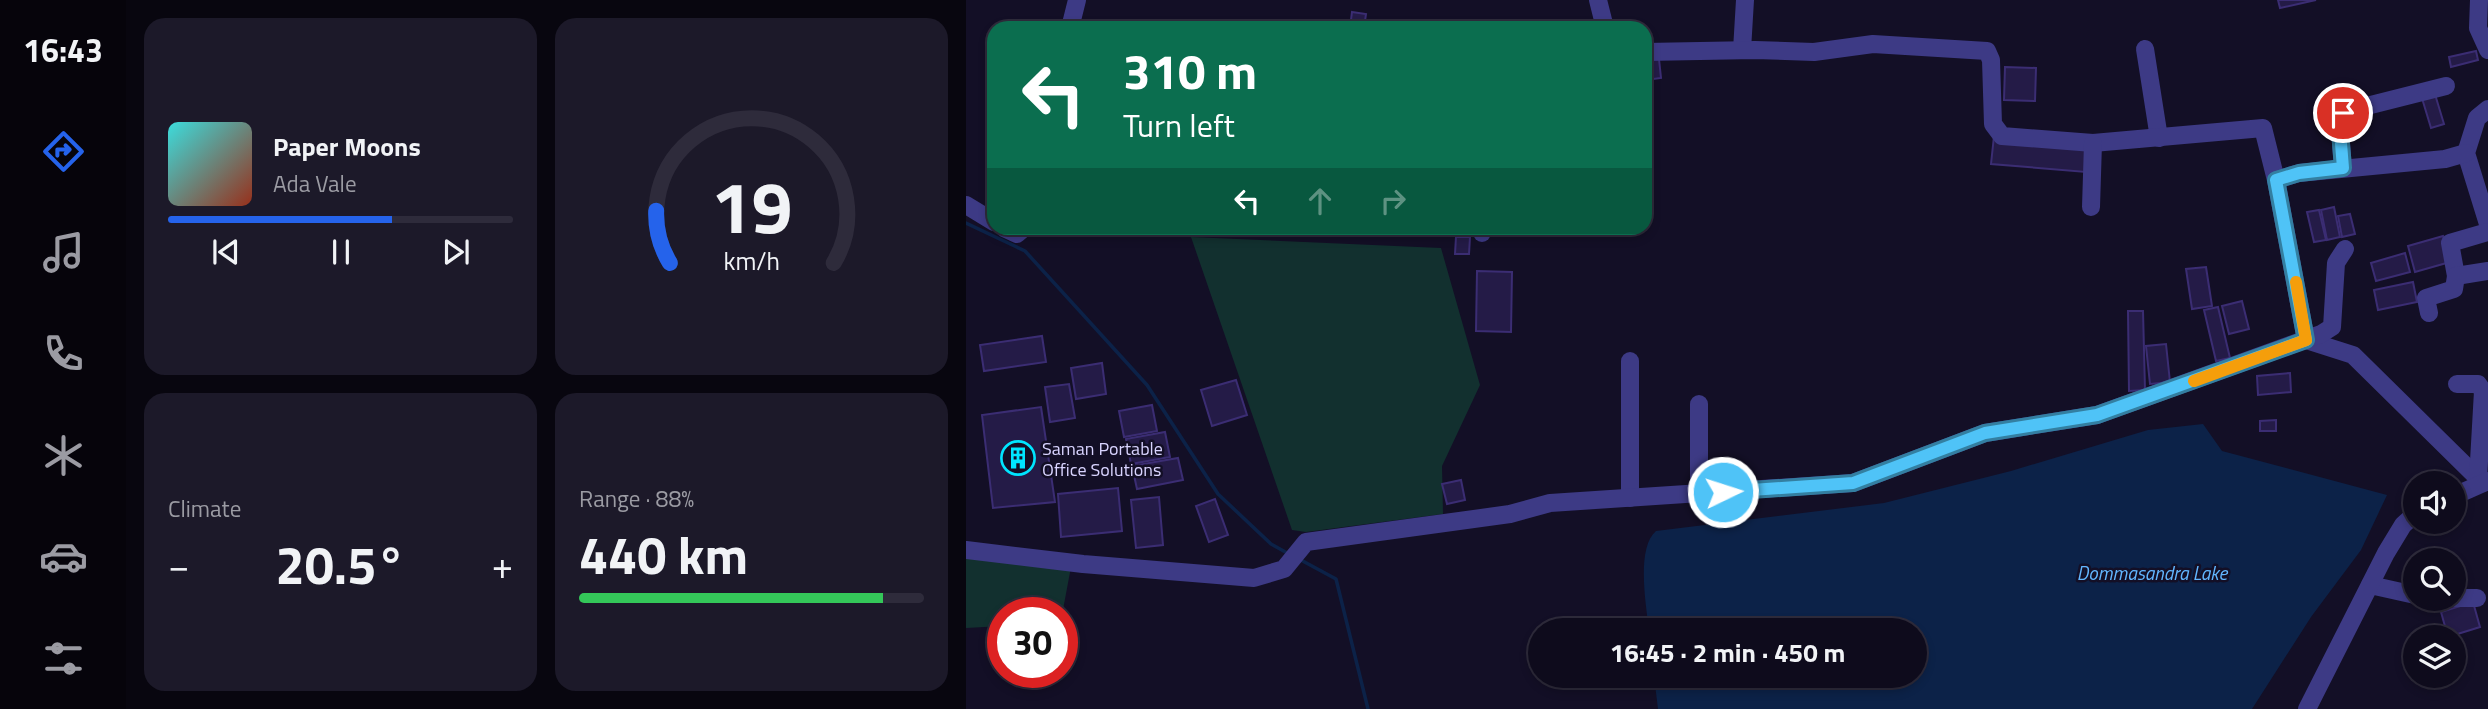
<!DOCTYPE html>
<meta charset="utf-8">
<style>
body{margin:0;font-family:"Titillium Web",sans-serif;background:#1c1929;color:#f1f3f6;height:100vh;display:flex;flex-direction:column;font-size:26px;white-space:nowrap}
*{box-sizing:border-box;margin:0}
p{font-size:23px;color:#9b9ba3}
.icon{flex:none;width:38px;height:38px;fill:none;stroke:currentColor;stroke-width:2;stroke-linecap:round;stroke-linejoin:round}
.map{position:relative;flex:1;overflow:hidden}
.sheet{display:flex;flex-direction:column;gap:18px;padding:18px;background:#08060f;width:840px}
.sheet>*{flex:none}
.top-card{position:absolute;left:21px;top:21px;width:665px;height:214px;border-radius:21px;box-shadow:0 4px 10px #0003,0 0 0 2px #2e2b3b;background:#0b6e4f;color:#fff;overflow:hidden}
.tools{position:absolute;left:1437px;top:471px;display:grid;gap:14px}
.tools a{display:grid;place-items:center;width:63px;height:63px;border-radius:50%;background:#0e0b1c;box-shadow:0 4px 10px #0003,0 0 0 2px #2e2b3b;font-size:35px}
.speed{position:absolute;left:21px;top:597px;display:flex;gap:14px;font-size:35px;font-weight:700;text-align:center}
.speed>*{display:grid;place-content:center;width:91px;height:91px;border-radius:50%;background:#0e0b1c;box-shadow:0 4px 10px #0003,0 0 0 2px #2e2b3b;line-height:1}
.speed .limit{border:10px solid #d22;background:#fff;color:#111}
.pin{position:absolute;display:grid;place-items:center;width:60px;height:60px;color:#fff;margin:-30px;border:4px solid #fff;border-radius:50%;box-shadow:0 2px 7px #0007}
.me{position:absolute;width:77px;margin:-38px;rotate:86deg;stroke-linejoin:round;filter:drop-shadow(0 0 5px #0008)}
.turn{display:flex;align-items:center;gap:24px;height:147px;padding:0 21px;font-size:32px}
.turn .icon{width:91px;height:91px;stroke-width:2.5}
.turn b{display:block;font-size:49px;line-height:60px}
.lanes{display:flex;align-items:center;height:66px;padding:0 21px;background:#0003;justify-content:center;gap:35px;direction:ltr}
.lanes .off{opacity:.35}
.big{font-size:52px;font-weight:700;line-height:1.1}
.sheet .widget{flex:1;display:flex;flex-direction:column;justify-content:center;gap:10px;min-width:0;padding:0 24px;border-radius:21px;background:#1c1929}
.sheet .dial{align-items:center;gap:0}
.dial svg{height:182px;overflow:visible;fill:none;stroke:#2e2b3b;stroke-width:7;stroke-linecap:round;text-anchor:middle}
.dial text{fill:#f1f3f6;stroke:none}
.song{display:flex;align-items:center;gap:21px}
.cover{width:84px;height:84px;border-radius:10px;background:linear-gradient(135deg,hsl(180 70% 55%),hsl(10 70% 35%))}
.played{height:7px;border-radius:4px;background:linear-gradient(90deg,#2563eb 65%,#2e2b3b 65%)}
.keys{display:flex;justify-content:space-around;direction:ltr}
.heat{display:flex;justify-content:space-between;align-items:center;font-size:38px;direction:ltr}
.charge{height:10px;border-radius:5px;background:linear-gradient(90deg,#34c759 88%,#2e2b3b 0)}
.sheet .tiles{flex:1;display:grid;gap:18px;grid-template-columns:repeat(2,1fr)}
.trip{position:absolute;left:562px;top:618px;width:399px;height:70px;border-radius:35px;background:#0e0b1c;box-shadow:0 4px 10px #0003,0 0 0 2px #2e2b3b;font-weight:700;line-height:70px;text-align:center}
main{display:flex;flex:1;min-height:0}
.tab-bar{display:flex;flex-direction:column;width:126px;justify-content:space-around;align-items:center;background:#06040b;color:#9b9ba3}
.tab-bar .icon{width:49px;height:49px}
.tab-bar .current{color:#2563eb}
.tab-bar b{font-size:32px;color:#f1f3f6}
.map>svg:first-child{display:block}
</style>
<main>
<nav class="tab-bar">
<b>16:43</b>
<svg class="icon current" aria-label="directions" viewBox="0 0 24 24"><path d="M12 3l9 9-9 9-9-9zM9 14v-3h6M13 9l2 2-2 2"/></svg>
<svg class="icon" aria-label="music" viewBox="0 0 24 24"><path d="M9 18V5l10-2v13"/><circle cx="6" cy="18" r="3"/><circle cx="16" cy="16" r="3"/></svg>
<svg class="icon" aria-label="phone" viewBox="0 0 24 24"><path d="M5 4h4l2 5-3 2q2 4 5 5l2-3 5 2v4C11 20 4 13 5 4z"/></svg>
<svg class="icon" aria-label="climate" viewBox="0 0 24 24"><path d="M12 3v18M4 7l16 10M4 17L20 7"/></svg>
<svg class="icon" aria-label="car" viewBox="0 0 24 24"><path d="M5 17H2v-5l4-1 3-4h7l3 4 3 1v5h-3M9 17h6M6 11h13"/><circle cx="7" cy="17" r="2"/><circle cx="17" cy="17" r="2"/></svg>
<svg class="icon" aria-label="filters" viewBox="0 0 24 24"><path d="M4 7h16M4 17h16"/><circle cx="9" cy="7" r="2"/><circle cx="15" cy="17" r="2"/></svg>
</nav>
<section class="sheet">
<div class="tiles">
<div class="widget">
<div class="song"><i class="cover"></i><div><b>Paper Moons</b><p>Ada Vale</p></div></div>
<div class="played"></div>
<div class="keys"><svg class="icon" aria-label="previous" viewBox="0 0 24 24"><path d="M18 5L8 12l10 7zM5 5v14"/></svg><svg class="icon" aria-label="pause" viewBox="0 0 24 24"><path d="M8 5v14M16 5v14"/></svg><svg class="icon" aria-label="next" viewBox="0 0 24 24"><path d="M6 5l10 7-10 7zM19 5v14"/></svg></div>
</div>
<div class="widget dial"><svg viewBox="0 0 100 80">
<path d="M14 69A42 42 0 1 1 86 69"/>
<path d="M14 69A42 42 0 0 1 8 46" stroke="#2563eb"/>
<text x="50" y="56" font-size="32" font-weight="700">19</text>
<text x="50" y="72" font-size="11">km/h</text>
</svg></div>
<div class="widget"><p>Climate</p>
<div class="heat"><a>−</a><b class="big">20.5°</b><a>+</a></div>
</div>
<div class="widget"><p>Range · 88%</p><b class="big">440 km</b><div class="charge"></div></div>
</div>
</section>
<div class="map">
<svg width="1522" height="709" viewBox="0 0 1522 709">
<rect width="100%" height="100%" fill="#130f26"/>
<!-- green -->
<g fill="#12302f">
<path d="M225 237 475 248 514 385 476 466 477 514 340 532 326 530Z"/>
<path d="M0 556 105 567 96 615 37 612V626L0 628Z"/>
</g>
<!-- water -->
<path fill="#0c2248" d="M1237 424 1256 451 1421 495 1395 550 1345 617 1286 709H692L688 676H948V630H683C680 605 670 548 690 531L918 503 1045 471 1182 430Z"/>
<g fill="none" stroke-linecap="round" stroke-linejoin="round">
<!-- stream -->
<g stroke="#0c2248" stroke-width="3.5">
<path d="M0 223 59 251 181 385 252 494 305 544 323 554"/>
<path d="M333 559 370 579 402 709"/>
</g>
</g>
<!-- building -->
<g fill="#241b47" stroke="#3b2d73" stroke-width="2">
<path d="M1312 0H1350L1314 8Z"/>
<path d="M386 12 400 14 398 28H384Z"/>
<path d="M1510 51 1512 60 1485 67 1483 57Z"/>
<path d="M693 59 695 78 679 80V61Z"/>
<path d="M1039 67 1070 68 1069 101 1038 100Z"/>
<path d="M1468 91 1478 124 1465 128 1455 95Z"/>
<path d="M1028 136 1123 144 1120 172 1025 164Z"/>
<path d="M1368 207 1374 237 1361 240 1355 210Z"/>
<path d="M1353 210 1360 240 1348 242 1341 212Z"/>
<path d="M1384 214 1389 234 1376 237 1372 216Z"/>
<path d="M1477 236 1484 262 1449 272 1442 246Z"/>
<path d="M490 237H504L503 254H489Z"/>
<path d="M1439 253 1444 272 1410 281 1405 263Z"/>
<path d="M1240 267 1246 306 1226 309 1220 269Z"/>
<path d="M511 271 546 272 545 332 510 331Z"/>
<path d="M1447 282 1451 302 1412 310 1408 290Z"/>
<path d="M1276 301 1283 329 1263 334 1256 306Z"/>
<path d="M1252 307 1264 358 1250 361 1238 310Z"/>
<path d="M1162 311H1177L1179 390 1163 391Z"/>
<path d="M76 336 80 362 18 371 14 345Z"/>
<path d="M1200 344 1204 382 1184 384 1180 346Z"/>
<path d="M136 363 140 394 110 399 105 368Z"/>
<path d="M1324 373 1325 392 1292 395 1291 376Z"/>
<path d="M270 380 281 415 246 426 235 390Z"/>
<path d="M103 384 109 418 84 422 79 387Z"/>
<path d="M186 405 191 431 158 437 153 411Z"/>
<path d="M75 407 89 502 27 508 16 415Z"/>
<path d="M1310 420V431H1294V421Z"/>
<path d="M199 432 204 457 165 464 160 439Z"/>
<path d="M212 458 217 480 171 489 166 466Z"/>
<path d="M495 480 499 500 481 504 476 484Z"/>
<path d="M152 488 156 531 95 537 92 494Z"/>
<path d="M193 497 197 545 170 548 165 500Z"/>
<path d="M249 499 262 535 243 542 230 506Z"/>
<path d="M1507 602 1514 627 1482 637 1475 612Z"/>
</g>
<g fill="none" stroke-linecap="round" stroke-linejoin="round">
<!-- minor -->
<g stroke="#3d3a85" stroke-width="18">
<path d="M632 0 639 28"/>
<path d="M1513 0 1512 28 1522 50"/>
<path d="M104 28 111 0"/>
<path d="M1179 49 1193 138"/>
<path d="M776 50 779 0"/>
<path d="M679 52 789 50 848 52 907 44 1021 51 1025 60 1027 124 1036 136 1127 143 1297 128 1310 180 1340 340"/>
<path d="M1522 109 1511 118 1500 153 1522 224"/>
<path d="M1377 168 1373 119 1377 112 1480 86"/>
<path d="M1310 180 1333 173 1479 159 1500 153"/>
<path d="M0 205 28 222"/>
<path d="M1125 207 1127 143"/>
<path d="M38 228 51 234 58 228"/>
<path d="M516 233V228"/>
<path d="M1490 276 1484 243 1522 232"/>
<path d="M1463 313 1460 298 1488 289 1490 276 1522 271"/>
<path d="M1340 340 1387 355 1517 483"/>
<path d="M664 361V498"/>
<path d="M1491 384H1512L1517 391 1512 479"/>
<path d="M733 404V494"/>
<path d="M1488 496 1522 481"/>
<path d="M0 550 117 564 288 578 318 569 340 542 544 514 584 503 887 483 1019 433 1131 415 1355 334 1366 327 1370 263 1379 249"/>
<path d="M1404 585 1449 595"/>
<path d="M1488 598H1511"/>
<path d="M1341 709 1420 553 1437 525 1449 514"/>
</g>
</g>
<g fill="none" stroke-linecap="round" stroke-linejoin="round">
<!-- route casing -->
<g stroke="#337fa1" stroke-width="18">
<path id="route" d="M757 492 887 483 1019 433 1131 415 1340 340 1310 180 1333 173 1377 168 1373 119 1377 113"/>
</g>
<!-- route -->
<use href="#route" stroke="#4fc3f7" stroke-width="12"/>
<!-- slow -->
<path stroke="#f59e0b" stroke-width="12" d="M1228 381 1340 340 1330 282"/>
</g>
<!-- icons -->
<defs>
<g id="building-ring" transform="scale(1.75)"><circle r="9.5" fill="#130f26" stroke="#00e5ff" stroke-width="1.5"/><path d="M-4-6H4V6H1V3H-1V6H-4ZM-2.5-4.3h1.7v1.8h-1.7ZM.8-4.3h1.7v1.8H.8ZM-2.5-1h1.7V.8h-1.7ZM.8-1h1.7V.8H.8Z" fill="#00e5ff"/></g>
</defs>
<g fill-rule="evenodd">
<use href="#building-ring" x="52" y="458"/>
</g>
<g text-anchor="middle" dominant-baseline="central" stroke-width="5" stroke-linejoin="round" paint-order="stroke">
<!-- poi labels -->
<g font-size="18" fill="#d9d4ff" stroke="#130f26" text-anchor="start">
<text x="76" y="448">Saman Portable<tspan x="76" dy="21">Office Solutions</tspan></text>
</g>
<!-- water labels -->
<g font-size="19" font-style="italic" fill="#62b6ff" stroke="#130f26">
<text x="1186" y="572">Dommasandra Lake</text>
</g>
</g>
</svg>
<div class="tools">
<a><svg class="icon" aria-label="sound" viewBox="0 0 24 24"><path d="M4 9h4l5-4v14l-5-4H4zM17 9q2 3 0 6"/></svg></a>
<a><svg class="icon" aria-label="search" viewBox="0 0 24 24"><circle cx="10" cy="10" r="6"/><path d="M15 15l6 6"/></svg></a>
<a><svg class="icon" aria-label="layers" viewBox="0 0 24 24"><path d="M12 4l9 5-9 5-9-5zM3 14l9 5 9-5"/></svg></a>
</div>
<div class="speed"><div class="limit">30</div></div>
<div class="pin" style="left:1377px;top:113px;background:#d93025"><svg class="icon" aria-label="arrive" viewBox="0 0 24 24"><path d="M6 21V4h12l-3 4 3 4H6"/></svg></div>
<svg class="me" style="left:757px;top:492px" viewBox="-20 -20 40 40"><circle r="17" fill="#4fc3f7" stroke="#fff" stroke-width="3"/><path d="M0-11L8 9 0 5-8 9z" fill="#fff"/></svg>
<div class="trip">16:45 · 2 min · 450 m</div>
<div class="top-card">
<div class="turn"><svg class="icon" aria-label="left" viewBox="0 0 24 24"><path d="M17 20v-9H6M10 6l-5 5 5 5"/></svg><div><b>310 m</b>Turn left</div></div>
<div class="lanes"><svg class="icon" aria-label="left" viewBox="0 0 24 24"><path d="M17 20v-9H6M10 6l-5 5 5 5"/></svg><svg class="icon off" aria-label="ahead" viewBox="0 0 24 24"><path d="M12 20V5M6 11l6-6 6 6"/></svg><svg class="icon off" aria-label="right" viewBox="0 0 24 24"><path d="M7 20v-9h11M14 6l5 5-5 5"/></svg></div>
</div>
</div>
</main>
